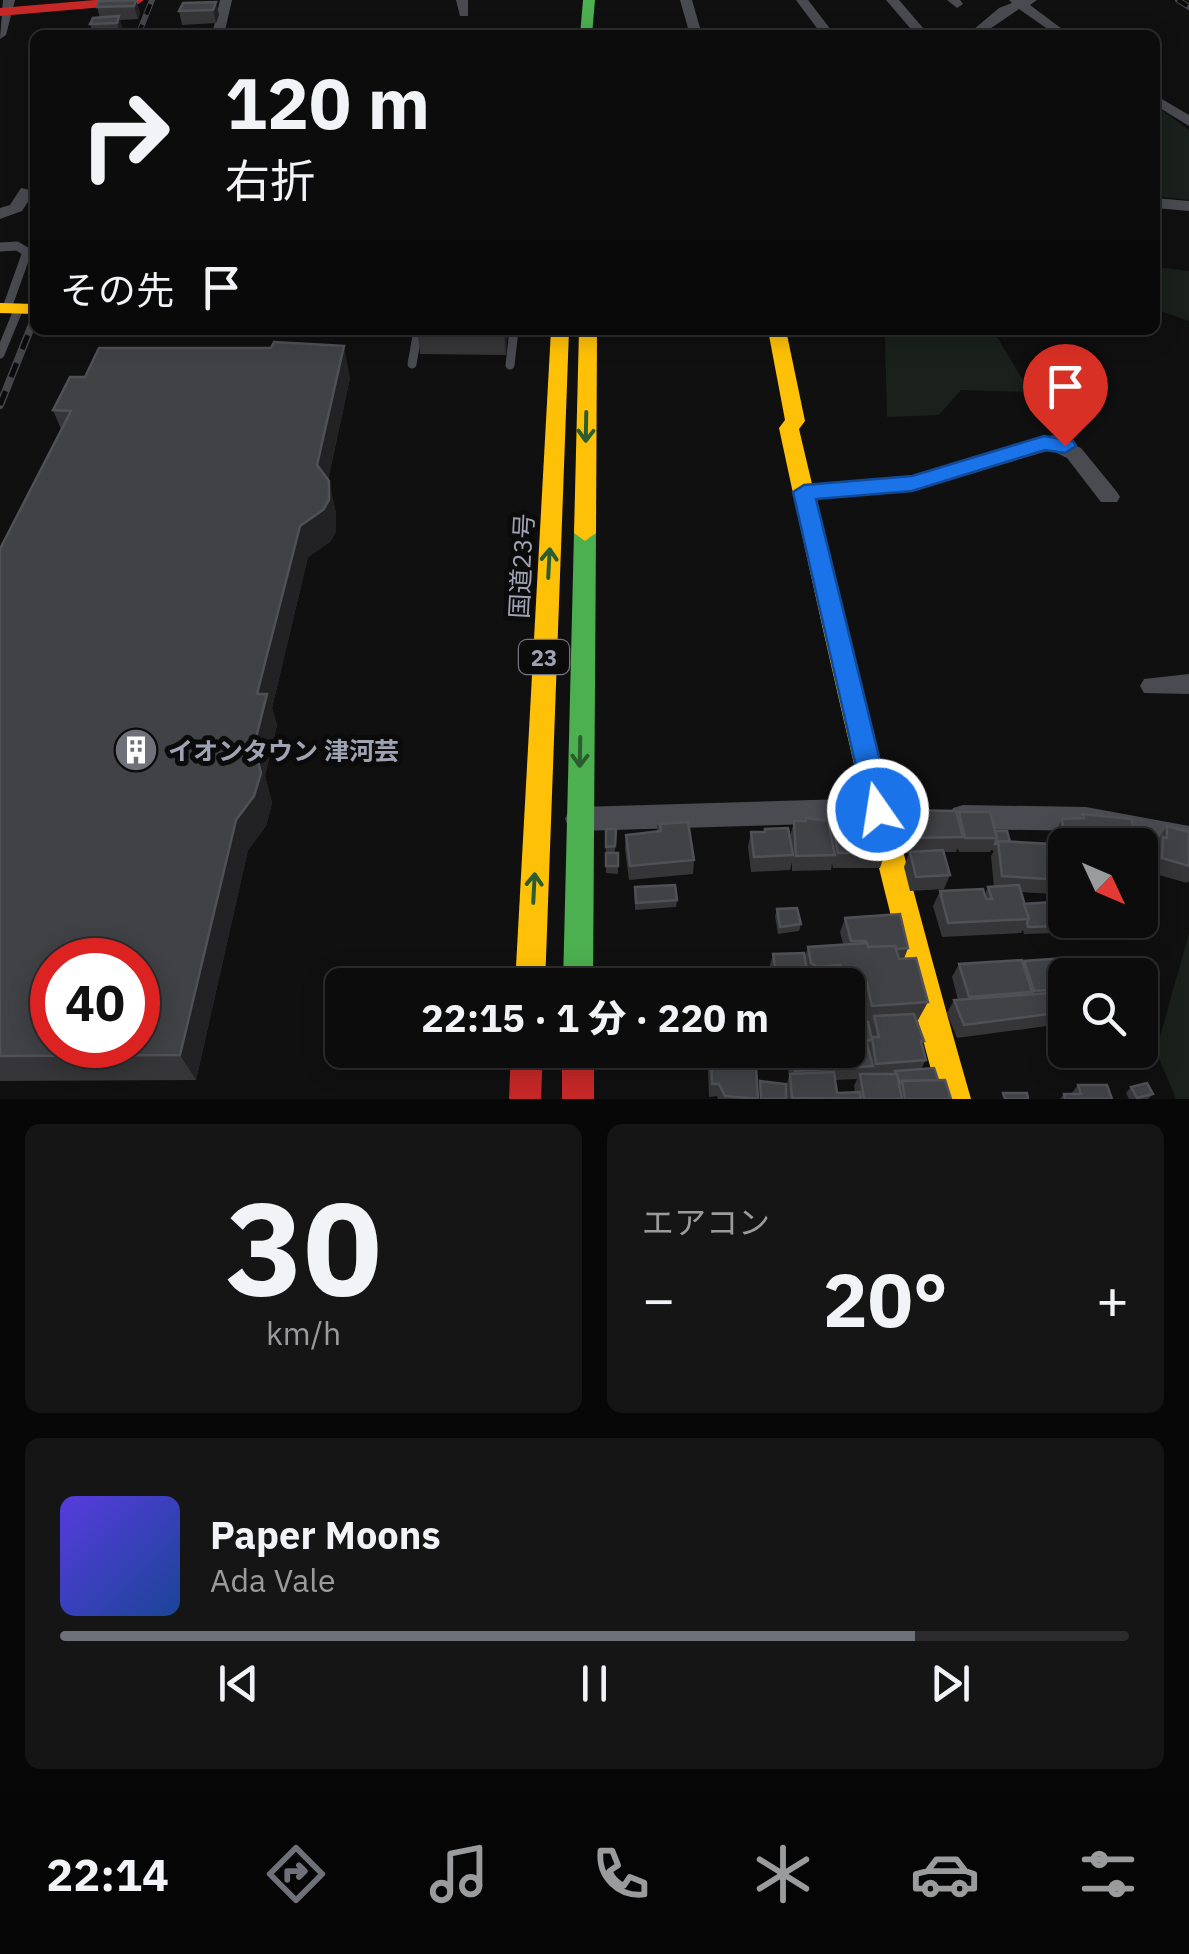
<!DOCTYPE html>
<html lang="ja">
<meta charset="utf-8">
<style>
body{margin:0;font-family:"IBM Plex Sans","Noto Sans JP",sans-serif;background:#151516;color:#f1f3f6;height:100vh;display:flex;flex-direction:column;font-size:38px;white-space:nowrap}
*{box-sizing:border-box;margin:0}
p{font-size:32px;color:#9a9b9d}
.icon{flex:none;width:55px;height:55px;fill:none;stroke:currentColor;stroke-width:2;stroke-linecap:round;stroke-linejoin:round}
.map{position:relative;height:1099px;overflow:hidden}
.panel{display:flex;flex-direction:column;gap:25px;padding:25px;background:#070707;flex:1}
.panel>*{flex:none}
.guide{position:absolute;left:30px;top:30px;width:1130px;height:305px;border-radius:15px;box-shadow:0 5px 25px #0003,0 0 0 2px #2c2c2e;background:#0c0c0d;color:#f1f3f6;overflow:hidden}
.needle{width:65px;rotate:134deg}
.buttons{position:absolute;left:1048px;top:828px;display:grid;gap:20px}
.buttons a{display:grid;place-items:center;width:110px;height:110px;border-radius:15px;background:#0c0c0d;box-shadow:0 5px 25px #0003,0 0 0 2px #2c2c2e;font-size:50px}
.speed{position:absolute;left:30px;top:938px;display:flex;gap:20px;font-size:50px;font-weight:700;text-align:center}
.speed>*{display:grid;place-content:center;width:130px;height:130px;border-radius:50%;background:#0c0c0d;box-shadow:0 5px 25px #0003,0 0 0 2px #2c2c2e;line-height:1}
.speed .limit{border:15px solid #d22;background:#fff;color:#111}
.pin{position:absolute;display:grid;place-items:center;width:85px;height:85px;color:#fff;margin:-102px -42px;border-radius:50% 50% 50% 0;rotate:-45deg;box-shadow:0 0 10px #0007}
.pin .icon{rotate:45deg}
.me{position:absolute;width:110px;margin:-55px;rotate:347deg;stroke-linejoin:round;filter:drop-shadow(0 0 8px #0008)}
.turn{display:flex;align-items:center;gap:35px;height:210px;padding:0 30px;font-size:45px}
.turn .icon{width:130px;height:130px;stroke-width:2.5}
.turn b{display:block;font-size:70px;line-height:85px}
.then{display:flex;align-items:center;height:95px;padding:0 30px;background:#0003;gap:20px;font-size:38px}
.big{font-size:75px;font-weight:800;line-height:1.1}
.panel .widget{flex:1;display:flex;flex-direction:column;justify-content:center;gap:15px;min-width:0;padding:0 35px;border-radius:15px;background:#151516}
.panel .dial{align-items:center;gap:0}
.dial b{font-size:130px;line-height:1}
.song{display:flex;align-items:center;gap:30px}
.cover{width:120px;height:120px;border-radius:15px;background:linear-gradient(135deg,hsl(250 70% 55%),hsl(220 70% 35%))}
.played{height:10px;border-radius:5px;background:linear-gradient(90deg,#6e707a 80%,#2c2c2e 80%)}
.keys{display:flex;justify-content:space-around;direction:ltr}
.heat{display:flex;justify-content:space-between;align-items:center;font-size:55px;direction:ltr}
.panel .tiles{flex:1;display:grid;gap:25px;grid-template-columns:1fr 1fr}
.widget:last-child{grid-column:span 2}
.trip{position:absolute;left:325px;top:968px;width:540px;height:100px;border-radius:15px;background:#0c0c0d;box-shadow:0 5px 25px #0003,0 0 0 2px #2c2c2e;font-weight:800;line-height:100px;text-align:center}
.tabs{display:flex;height:160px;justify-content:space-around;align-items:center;background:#050505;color:#9a9b9d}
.tabs .icon{width:70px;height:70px}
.tabs .current{color:#6e707a}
.tabs b{font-size:45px;color:#f1f3f6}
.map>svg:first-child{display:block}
</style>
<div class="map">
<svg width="1189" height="1099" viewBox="0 0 1189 1099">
<rect width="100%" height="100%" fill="#101011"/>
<!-- green -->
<g fill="#1a211c">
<path d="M1155 105 1189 130V200L1155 196Z"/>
<path d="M1155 267 1189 271V321L1155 309Z"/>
<path d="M875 330H993L1030 392 961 390 939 415 887 417 885 338Z"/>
<path d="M1189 933V1099H1176L1156 1051Z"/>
</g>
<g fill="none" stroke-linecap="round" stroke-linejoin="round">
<!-- lane -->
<g stroke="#4a4b51" stroke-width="9">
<path d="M0 247 17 246 27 252 7 308"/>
<path d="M0 354 19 308"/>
<path d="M412 364 418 330"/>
<path d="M510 365 514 330"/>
</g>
<!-- street -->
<g fill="#4a4b51" fill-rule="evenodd">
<path d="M3 0H15L6 35 0 39Z"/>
<path d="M220 0H232L224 35H212Z"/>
<path d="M456 0H468V16H460Z"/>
<path d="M680 0H692L702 35H690Z"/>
<path d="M796 0H808L835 35H822Z"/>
<path d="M886 0H899L929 35H916Z"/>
<path d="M947 0H960L963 4 957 8Z"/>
<path d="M1009 0H1037L1030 5 1070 35H1056L1019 9 981 35H967L999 8 1012 3Z"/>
<path d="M1155 95 1189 115V126L1155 105Z"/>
<path d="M21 188 35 191 22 211 0 219V208L10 205Z"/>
<path d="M1155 198 1189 201V211L1155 208Z"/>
<path d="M1053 435 1081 448 1117 492 1120 497 1117 502H1101L1067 458 1051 450 912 491 803 500 792 493 803 486 912 477Z"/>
<path d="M1189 674V694L1144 693 1140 686 1144 679Z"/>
<path d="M878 798 888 802 892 810 888 818 878 822 579 831 569 828 565 819 569 810 579 807Z"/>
<path d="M963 805 1086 807 1189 826V850L1086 831 963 829 953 826 949 817 953 808Z"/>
</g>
<!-- fast -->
<g fill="#4caf50" fill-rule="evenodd">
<path d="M583 0H595L592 35H580Z"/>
<path d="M585 525 596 533 593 985H563L574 533Z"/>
</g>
<!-- slow -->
<g fill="#ffc107" fill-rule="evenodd">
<path d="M0 303 35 304V314L0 313Z"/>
<path d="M551 330H569L545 985H515Z"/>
<path d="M579 330H597L596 533 585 541 574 533Z"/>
<path d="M768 330H786L805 421 799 429C852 654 907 877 971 1099H939C878 877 827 653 779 428L785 420Z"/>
</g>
<!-- jam -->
<g fill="#c62828" fill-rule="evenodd">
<path d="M95 0H144L138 4 0 16V8Z"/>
<path d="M511 1050H543L541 1099H509Z"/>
<rect x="562" y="1050" width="32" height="49"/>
</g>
<!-- rail-far1 casing -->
<g stroke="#45464a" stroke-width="6">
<g id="rail-far1">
<path d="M1178 0 1189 7"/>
<path d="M138 35 152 0"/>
</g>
</g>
<!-- rail casing -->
<g stroke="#45464a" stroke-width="8">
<path id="rail" d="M0 405 35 317"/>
</g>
<!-- rail-far1 -->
<use href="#rail-far1" stroke="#0b0b0c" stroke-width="4" stroke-dasharray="11" stroke-linecap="butt"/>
<!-- rail -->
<use href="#rail" stroke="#0b0b0c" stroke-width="5" stroke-dasharray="15" stroke-linecap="butt"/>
</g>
<!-- wall -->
<g fill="#363639" fill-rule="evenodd">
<path d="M136 0 140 13 138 19 120 20 123 30 121 35H93L90 24 100 18 97 7Z"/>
<path d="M216 2 219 15 216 23 182 25 179 11Z"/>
<path d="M151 330H188L187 332H151Z"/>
<path d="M417 330H508L506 355 420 354Z"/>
<path d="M350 378 328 480 336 513V532L330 542 308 557 272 708 277 725 265 776 272 803 266 826 248 850 196 1080 0 1081V549L61 429 53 410Z"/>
<path d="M902 810 957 815 959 812 995 831 1010 842 1057 863 1065 865V913H1055L1052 899 1055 895 1054 891 1053 894 1021 892 1024 904 1059 926 1055 933 1024 934 1023 930 1021 933 942 937 933 906 940 891 985 894 988 887H994L991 856 994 851 991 850 990 852H959L958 848 956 852H944L950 875 944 889 910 891 904 867 909 853H905L897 826Z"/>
<path d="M1082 814 1133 828 1151 843 1146 850 1140 849V845H1065V861L1056 859 1054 834 1062 819H1080Z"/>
<path d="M806 818 830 832 832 824H857L858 820 885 853 880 868H833L832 863 831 870 792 871V862L790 870 751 872 748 847 751 832H764L765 829 790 836 794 821H805Z"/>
<path d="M657 824 694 860 693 874 629 880 625 849 626 835 657 832Z"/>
<path d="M1167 826 1189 832V881L1187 883 1152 873 1153 852 1157 846V841Z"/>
<path d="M606 829H616L615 853H618V874L606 873Z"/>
<path d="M635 887 677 900 676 907 635 910Z"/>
<path d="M777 909 801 924 799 931 778 934 775 916Z"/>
<path d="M845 918 908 948 904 959 928 1002 917 1022 924 1041 922 1045 926 1060 921 1069 938 1080 951 1099H787L786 1087 789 1076 786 1054 787 1050H848L863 1022 859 1003H848V985H772L769 968 773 954 804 959 808 947 843 944 840 932ZM857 1079 854 1086 855 1092 837 1093 835 1080Z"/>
<path d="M1024 961 1065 975V1002L1052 1003 1056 1013 1047 1026 957 1038 947 1013 954 1000H958L952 977 959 964 1023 963Z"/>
<path d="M717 1050H755L758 1099H718L717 1096 709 1097 708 1071 711 1058H718Z"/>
<path d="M1078 1085 1112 1099H1060L1064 1094H1071Z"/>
<path d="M1131 1087 1153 1094 1148 1099H1129L1126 1093Z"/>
</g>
<!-- shaded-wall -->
<g fill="#222224">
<path d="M136 0 140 13 138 19 134 6Z"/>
<path d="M216 2 219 15 216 23 213 10Z"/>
<path d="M119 16 123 30 121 35 117 23Z"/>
<path d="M504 330H508L506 355 504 331Z"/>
<path d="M344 346 350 378 324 497 317 465Z"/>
<path d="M329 481 336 513V532L330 542 308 557 272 708 277 725 265 776 272 803 266 826 248 850 196 1080 180 1055 254 746 257 694 300 526Z"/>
</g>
<!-- building -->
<g fill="#414246" stroke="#505157" stroke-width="2.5" fill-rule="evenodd">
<path d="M136 0 134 6 97 7 99 1Z"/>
<path d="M216 2 213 10 179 11 183 3Z"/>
<path d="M119 16 117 23 90 24 93 18Z"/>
<path d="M417 330H504V331Z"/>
<path d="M274 342 344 346 317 465 329 481V500L323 510 300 526 257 694H267L254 746 261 773 254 796 236 820 180 1055 0 1056V549L71 411 53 410 70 377H85L99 348H271ZM52 960H138V1045H52Z"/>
<path d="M902 810 956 811 963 837 911 838Z"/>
<path d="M959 812H990L997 838H965Z"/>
<path d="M1082 814 1132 819 1134 845H1065L1062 819 1084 818Z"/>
<path d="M806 818 828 821 835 855 796 856 794 821H806Z"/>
<path d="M858 820 878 823 885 853H838L832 824H858Z"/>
<path d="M688 822 694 860 630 866 626 835 661 831 660 824Z"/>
<path d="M1167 826 1189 832V866L1162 858 1163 837 1167 838Z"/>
<path d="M788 828 793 855 754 857 751 832H765V829Z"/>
<path d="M1133 828 1150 832 1151 843 1134 840Z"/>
<path d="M606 829H616L615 846 606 847Z"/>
<path d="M995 831H1007L1010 842 998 841 997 844H995L997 838Z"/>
<path d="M998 841 1052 844 1061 880 1002 876Z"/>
<path d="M943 850 950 875 916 877 910 852Z"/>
<rect x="606" y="853" width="12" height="13"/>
<path d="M1057 863 1065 865V888H1059V884L1061 880Z"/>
<path d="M675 885 677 900 636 903 635 887Z"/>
<path d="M1019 885 1029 919 948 923 940 891 983 889 986 899H992L988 887Z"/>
<path d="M1056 892H1065V906H1060Z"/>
<path d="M1052 902 1059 926 1028 927 1027 923 1029 919 1024 904Z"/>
<path d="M797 908 801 924 780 927 777 909Z"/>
<path d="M900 914 908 948 896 949 895 946 868 947 866 941H851L845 918Z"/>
<path d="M867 943 868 947 895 946 899 959 916 958 928 1002 872 1006 867 983 844 984 840 965 817 967 811 963 808 947Z"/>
<path d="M804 953 809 985H778L773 954Z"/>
<path d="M1066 958 1073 975H1065V989L1034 991 1024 961Z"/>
<path d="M1022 960 1032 992 969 997 959 964Z"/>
<path d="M724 977 739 978 740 985H724Z"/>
<path d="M1049 993 1056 1013 964 1025 954 1000Z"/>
<path d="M914 1014 924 1041H921L926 1060 876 1064 872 1037H879L874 1016Z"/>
<path d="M868 1022 872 1040 866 1041 865 1038 848 1039V1023Z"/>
<path d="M865 1038 873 1066 795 1071 791 1050H848V1039Z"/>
<path d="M720 1050H755L758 1099 725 1096 719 1084H712L711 1058H721Z"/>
<path d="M934 1068 938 1080 902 1081 900 1084 897 1074 895 1071Z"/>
<path d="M834 1072 837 1093 860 1092 861 1099 792 1098 790 1074Z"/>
<path d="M860 1074H897L902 1099H864Z"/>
<path d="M945 1080 951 1099H905L902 1081Z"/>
<path d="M760 1081 786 1084V1099H761Z"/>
<path d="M1147 1083 1153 1094 1137 1098 1131 1087Z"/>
<path d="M1078 1085H1107L1112 1099H1065L1064 1094H1081Z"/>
<path d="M1003 1093H1027L1028 1099H1005Z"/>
</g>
<!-- one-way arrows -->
<defs><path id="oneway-shaft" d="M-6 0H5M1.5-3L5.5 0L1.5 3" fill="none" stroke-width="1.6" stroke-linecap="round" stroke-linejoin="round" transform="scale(2.5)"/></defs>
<g stroke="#2c5d2e">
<use href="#oneway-shaft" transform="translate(586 427) rotate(91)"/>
<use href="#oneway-shaft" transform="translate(549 563) rotate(-87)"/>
<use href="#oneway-shaft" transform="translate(580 752) rotate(91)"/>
<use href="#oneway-shaft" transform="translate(534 888) rotate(-87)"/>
</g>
<!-- route -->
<path fill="#1a73e8" stroke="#114b97" stroke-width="2.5" d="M1044 436 1073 441 1076 446 1065 453 1045 450 912 491 816 499 892 810 888 819 878 822 868 819 793 492 804 485 912 476Z"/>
<!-- icons -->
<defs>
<g id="building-disc" transform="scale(2.25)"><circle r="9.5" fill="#6e707a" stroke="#0b0b0c"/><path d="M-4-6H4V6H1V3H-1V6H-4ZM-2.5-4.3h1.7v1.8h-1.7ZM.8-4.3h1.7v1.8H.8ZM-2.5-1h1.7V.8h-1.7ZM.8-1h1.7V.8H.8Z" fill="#fff"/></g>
</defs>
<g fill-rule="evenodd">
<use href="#building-disc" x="136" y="750"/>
</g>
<g text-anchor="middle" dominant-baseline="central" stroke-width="10" stroke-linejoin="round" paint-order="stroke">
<!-- shield labels -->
<rect fill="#0b0b0c" stroke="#737581" stroke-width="2.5" x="519" y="640" width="50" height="34" rx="8"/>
<g font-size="22" font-weight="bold" fill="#a0a3b3">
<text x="544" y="657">23</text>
</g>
<!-- street labels -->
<g font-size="25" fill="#a0a3b3" stroke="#0b0b0c">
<text transform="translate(521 566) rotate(-87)">国道23号</text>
</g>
<!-- poi labels -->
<g font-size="25" font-weight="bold" fill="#a0a3b3" stroke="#0b0b0c" text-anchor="start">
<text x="168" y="750">イオンタウン 津河芸</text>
</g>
</g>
</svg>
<div class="buttons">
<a><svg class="needle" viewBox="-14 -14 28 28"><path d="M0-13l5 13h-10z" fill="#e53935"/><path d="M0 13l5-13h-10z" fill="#9a9b9d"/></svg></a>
<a><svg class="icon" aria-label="search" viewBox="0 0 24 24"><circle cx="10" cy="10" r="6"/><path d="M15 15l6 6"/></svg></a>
</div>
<div class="speed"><div class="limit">40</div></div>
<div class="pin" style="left:1065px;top:446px;background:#d93025"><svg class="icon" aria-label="arrive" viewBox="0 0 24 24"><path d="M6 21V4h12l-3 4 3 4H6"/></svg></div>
<svg class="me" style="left:878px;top:810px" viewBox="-20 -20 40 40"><circle r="17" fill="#1a73e8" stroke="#fff" stroke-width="3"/><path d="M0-11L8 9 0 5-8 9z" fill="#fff"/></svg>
<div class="trip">22:15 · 1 分 · 220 m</div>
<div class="guide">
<div class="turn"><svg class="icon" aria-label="right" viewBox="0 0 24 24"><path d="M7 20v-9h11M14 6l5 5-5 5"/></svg><div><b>120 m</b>右折</div></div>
<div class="then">その先<svg class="icon" aria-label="arrive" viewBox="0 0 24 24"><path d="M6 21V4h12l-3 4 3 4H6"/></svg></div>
</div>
</div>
<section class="panel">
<div class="tiles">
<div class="widget dial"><b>30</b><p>km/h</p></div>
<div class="widget"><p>エアコン</p>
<div class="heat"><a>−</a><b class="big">20°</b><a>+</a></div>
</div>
<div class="widget">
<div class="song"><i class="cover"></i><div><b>Paper Moons</b><p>Ada Vale</p></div></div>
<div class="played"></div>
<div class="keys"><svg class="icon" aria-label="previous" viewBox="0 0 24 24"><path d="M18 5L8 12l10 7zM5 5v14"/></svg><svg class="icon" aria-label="pause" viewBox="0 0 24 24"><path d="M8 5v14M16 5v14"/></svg><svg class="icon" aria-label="next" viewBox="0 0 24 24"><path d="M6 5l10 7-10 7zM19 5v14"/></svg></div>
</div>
</div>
</section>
<nav class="tabs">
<b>22:14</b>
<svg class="icon current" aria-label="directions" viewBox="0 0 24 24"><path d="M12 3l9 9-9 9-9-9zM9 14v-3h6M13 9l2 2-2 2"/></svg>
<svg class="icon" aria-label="music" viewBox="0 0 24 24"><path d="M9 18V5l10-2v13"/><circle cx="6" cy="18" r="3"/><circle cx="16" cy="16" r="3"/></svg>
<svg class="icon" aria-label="phone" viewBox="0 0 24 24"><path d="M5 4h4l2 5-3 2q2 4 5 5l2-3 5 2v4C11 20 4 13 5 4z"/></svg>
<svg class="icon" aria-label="climate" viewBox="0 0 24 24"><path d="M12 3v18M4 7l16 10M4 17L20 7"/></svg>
<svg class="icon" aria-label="car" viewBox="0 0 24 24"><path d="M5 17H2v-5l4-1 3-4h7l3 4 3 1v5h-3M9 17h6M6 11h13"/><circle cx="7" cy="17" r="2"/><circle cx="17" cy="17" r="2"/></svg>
<svg class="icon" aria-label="filters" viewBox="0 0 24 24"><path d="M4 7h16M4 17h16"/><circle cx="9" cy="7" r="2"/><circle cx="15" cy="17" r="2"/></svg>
</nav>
